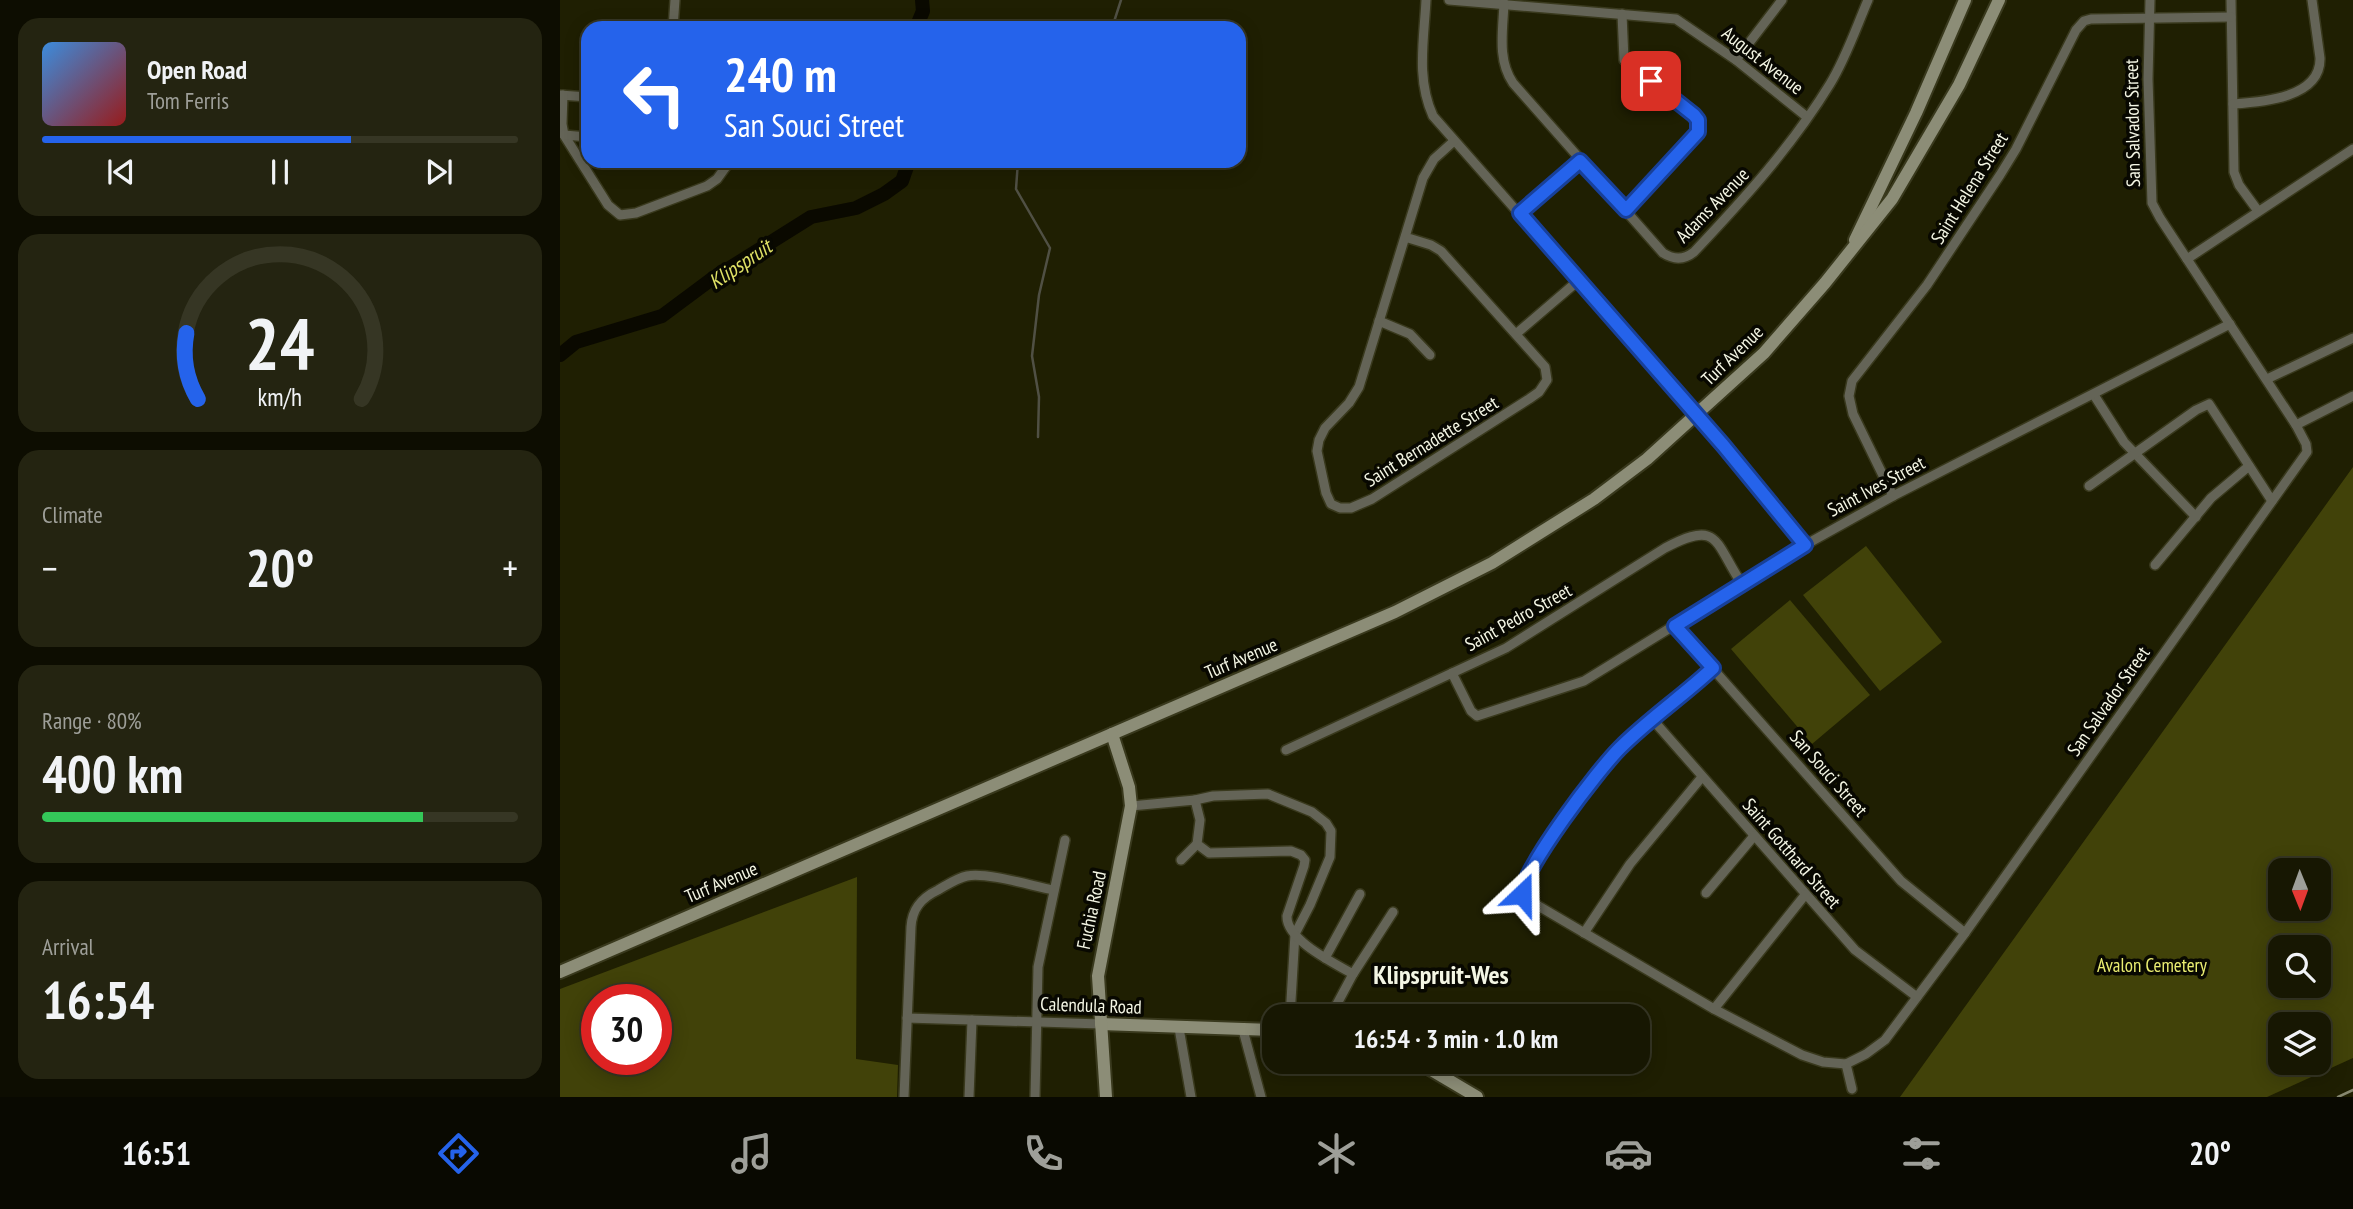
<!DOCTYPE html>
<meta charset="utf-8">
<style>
body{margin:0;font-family:"PT Sans Narrow",sans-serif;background:#242411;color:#f1f3f6;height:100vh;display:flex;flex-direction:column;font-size:26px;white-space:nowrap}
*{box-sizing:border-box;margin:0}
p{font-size:23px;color:#9e9f99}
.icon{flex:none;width:38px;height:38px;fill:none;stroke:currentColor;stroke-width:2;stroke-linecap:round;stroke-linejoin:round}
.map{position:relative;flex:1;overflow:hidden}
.sheet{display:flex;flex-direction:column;gap:18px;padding:18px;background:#0d0d01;width:560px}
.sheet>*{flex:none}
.hud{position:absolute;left:21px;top:21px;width:665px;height:147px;border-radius:21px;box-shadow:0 4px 18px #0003,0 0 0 2px #363624;background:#2563eb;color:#fff;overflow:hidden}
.needle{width:46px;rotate:179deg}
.buttons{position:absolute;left:1708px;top:858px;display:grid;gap:14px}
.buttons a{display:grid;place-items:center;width:63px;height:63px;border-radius:14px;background:#171702;box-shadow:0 4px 18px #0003,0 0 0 2px #363624;font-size:35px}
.speed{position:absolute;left:21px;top:984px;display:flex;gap:14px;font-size:35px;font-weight:700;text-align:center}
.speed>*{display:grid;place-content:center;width:91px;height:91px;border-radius:50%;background:#171702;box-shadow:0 4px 18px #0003,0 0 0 2px #363624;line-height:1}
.speed .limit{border:10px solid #d22;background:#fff;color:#111}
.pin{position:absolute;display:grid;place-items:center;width:60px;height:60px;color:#fff;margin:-30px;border-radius:14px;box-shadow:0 4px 10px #0006}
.me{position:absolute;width:77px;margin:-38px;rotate:23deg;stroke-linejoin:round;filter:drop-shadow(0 0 5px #0008)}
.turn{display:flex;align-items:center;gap:24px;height:147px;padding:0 28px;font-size:32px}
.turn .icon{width:91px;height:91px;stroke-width:2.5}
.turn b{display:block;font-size:49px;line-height:60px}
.big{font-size:52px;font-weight:600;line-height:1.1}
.sheet .card{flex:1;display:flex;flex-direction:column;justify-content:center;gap:10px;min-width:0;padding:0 24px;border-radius:21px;background:#242411}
.sheet .dial{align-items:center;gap:0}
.dial svg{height:182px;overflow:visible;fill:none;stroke:#363624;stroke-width:7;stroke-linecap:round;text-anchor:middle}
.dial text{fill:#f1f3f6;stroke:none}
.song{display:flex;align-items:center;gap:21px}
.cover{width:84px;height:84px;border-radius:10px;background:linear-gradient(135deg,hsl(210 70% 55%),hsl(0 70% 35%))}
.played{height:7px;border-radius:4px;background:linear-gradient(90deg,#2563eb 65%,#363624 65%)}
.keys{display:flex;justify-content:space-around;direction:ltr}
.heat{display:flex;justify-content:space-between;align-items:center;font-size:38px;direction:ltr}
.charge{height:10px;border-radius:5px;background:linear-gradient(90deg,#34c759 80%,#363624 0)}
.trip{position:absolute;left:702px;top:1004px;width:388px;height:70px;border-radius:21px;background:#171702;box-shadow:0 4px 18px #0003,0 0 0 2px #363624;font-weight:600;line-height:70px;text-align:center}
.menu{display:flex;height:112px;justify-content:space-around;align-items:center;background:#090901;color:#9e9f99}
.menu .icon{width:49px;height:49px}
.menu .on{color:#2563eb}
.menu b{font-size:32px;color:#f1f3f6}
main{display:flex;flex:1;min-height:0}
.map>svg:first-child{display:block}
</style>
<main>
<section class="sheet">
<div class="card">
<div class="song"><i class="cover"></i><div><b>Open Road</b><p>Tom Ferris</p></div></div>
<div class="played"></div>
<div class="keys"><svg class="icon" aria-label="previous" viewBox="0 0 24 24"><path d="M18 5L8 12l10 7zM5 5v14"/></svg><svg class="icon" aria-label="pause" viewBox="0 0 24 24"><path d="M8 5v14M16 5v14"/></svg><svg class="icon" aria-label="next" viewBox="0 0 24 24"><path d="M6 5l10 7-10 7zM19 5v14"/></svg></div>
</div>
<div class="card dial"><svg viewBox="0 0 100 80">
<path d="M14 69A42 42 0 1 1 86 69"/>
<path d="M14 69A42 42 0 0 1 9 40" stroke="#2563eb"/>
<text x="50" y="56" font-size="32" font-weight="700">24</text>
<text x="50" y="72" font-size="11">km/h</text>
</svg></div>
<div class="card"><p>Climate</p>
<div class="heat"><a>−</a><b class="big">20°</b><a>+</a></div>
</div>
<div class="card"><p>Range · 80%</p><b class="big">400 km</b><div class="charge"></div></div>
<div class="card"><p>Arrival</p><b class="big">16:54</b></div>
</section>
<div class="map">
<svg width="1793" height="1097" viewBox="0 0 1793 1097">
<rect width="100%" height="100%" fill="#1f1f02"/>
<!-- green -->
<g fill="#414209" fill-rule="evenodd">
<path d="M1793 467V1058L1707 1097H1340ZM1720 870H1759V908H1720ZM1720 947H1759V985H1720ZM1720 1024H1759V1062H1720Z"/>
<path d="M1306 546 1382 642 1320 691 1243 595Z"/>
<path d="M1230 600 1310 695 1252 744 1171 649Z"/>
<path d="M297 877 296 1059 338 1065 337 1097H0V989ZM37 999H96V1059H37Z"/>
</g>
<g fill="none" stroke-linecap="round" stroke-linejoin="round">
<!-- stream -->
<g stroke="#505044" stroke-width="2.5">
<path d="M552 28 561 0"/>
<path d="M458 161 456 189 490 248 479 295 472 356 479 397 478 437"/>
</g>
<!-- river -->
<g stroke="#0a0900" stroke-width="14">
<path d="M356 28 363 11 362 0"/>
<path d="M0 355 16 342 102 316 149 281 251 217 296 208 324 194 342 181 349 161"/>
</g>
<!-- street casing -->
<g stroke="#39391d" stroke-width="12">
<g id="street">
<path d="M866 0C864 40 856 79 873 116L1163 445 1245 545"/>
<path d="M889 0 1116 19 1176 60 1247 117"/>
<path d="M1671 0 1674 172 1679 185 1698 211"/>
<path d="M944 3C943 30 937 60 953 83L1103 253C1114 260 1124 260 1134 252 1184 199 1232 146 1270 84 1286 58 1296 28 1308 0"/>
<path d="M1062 14 1064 60 1134 115 1139 126 1134 138 1066 210"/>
<path d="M113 28 115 0"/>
<path d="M1176 60 1222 0"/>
<path d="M0 95 28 97"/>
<path d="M3 95 2 124 4 135 48 205 60 215 76 213 147 186 157 179 170 161"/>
<path d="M1673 104C1702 102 1761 98 1760 58L1752 0"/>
<path d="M4 135 28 137"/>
<path d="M960 213 1020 161"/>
<path d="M845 237 871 245 881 251 985 367 987 380 979 392 969 399 812 499 791 508H780L771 504 766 493 757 451 759 440 765 428 789 403 799 387 863 178 874 159 894 141"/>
<path d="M1627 259 1793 149"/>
<path d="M819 321 850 334 870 355"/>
<path d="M956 334 1019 280"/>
<path d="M1707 379 1793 338"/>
<path d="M1534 395 1564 442 1636 517"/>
<path d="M1736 425 1793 396"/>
<path d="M1529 486 1636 410 1649 404 1712 501"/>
<path d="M1333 496 1293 414 1289 396 1292 381 1367 285 1440 175 1456 149 1516 30 1524 21 1531 19 1671 17"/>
<path d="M1595 565 1651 498 1689 466"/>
<path d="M1115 626 1341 881 1405 933"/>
<path d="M1153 668C1123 696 1088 720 1059 749 1037 771 962 869 963 897L1154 1009 1242 1055 1263 1062 1286 1064 1306 1054 1325 1040 1405 933 1747 452 1746 444 1736 425 1600 218 1592 203 1588 79 1590 0"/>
<path d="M892 673 911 711 917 716 1024 681 1245 545 1333 496 1670 324"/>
<path d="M1093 720 1295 950 1357 997"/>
<path d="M726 750 946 648 1105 548C1160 519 1154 542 1182 584"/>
<path d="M635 800 653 796 708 794 752 812 766 823 771 831 770 857 750 905 735 934 730 1017"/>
<path d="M571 806 635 800 640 820 637 844 649 853 731 851 741 855 745 860 744 866 727 916C726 940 774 963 793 974"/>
<path d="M621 860 637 844"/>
<path d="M1146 893 1194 836"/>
<path d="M1024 933 1070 864 1142 777"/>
<path d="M765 958 800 894"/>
<path d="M1154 1009 1245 895"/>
<path d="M770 1017 793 974 833 912"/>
<path d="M347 1018 541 1024"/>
<path d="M619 1028 631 1097"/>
<path d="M683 1030 701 1097"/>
<path d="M1286 1064 1292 1089"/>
<path d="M344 1097 351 927C352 909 361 898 378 890 387 885 397 878 407 876 427 872 472 886 494 890"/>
<path d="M409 1097 412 1020"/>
<path d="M475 1097 478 967 505 840"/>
</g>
</g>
<!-- secondary casing -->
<g stroke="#39391d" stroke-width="16">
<g id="secondary">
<path d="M1295 240 1356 113 1405 0"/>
<path d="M0 972 835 612 932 563 1034 499 1087 459 1204 353 1265 283 1332 199 1399 85 1439 0"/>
<path d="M541 1024 714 1030"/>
<path d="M858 1062 917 1097"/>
<path d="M546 1097 538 976 571 806 569 787 552 734"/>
</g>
</g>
<!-- street -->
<use href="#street" stroke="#646457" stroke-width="9"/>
<!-- secondary -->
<use href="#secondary" stroke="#8c8d77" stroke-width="12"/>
<!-- rail -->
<path stroke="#86876f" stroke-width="2.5" d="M1778 1097 1793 1090"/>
</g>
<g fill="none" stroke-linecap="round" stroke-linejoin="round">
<!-- route casing -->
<g stroke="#184099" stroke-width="18">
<path id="route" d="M962 894C964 867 1038 770 1060 748 1089 719 1123 696 1153 668L1115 626 1245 545 1163 445 960 213 1020 161 1066 210 1138 132V120L1134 115 1091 81"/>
</g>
<!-- route -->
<use href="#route" stroke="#2563eb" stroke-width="12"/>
</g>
<g text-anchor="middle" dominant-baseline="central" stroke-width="7" stroke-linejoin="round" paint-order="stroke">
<!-- street labels -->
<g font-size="19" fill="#f4f6e4" stroke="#080801">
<text transform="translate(1203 60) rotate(38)">August Avenue</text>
<text transform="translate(1572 123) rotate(-91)">San Salvador Street</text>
<text transform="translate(1409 188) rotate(-58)">Saint Helena Street</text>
<text transform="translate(1152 205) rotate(-46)">Adams Avenue</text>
<text transform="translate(1172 355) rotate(-44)">Turf Avenue</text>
<text transform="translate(871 441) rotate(-32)">Saint Bernadette Street</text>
<text transform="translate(1316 486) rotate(-28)">Saint Ives Street</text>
<text transform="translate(958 617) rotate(-29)">Saint Pedro Street</text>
<text transform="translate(681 658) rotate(-23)">Turf Avenue</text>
<text transform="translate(1548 701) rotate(-55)">San Salvador Street</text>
<text transform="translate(1269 773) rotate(49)">San Souci Street</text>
<text transform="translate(1232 853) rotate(49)">Saint Gotthard Street</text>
<text transform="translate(161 882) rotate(-23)">Turf Avenue</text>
<text transform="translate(531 910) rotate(-78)">Fuchia Road</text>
<text transform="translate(531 1005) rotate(2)">Calendula Road</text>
</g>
<!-- park labels -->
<g font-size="19" fill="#eaed71" stroke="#080801">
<text x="1592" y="965">Avalon Cemetery</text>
</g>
<!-- water labels -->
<g font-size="21" font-style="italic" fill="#dfe165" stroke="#080801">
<text transform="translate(180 264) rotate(-34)">Klipspruit</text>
</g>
<!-- district labels -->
<g font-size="26" font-weight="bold" fill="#f4f6e4" stroke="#080801">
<text x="881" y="974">Klipspruit-Wes</text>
</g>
</g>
</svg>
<div class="buttons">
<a><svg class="needle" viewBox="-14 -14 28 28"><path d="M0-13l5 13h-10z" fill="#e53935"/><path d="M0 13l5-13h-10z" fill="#9e9f99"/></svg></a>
<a><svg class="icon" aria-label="search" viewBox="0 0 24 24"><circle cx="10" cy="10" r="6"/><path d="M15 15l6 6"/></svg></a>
<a><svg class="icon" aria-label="layers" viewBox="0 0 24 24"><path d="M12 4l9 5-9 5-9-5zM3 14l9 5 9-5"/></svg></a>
</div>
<div class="speed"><div class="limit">30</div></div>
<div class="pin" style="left:1091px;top:81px;background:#d93025"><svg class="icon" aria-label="arrive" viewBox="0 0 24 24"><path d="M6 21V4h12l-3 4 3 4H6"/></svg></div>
<svg class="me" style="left:962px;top:894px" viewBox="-20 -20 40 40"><path d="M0-17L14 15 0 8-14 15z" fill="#2563eb" stroke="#fff" stroke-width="4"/></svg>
<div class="trip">16:54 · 3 min · 1.0 km</div>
<div class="hud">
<div class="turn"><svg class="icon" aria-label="left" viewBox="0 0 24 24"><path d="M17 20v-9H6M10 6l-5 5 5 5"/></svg><div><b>240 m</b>San Souci Street</div></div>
</div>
</div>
</main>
<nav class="menu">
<b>16:51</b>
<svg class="icon on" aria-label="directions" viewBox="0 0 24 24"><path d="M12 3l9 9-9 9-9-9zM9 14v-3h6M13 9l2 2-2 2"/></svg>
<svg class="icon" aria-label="music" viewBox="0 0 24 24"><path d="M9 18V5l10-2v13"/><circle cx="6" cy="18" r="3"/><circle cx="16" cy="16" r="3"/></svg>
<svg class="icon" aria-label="phone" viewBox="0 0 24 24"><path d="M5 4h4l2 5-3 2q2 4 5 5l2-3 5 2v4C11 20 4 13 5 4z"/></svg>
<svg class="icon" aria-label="climate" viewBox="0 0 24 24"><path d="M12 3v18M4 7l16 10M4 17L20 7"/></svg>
<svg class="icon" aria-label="car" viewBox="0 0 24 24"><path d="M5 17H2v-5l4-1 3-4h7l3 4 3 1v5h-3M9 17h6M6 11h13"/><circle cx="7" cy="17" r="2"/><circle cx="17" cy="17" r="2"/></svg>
<svg class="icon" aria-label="filters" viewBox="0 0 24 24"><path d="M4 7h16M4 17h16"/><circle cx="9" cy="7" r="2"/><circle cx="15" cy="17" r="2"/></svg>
<b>20°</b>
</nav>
